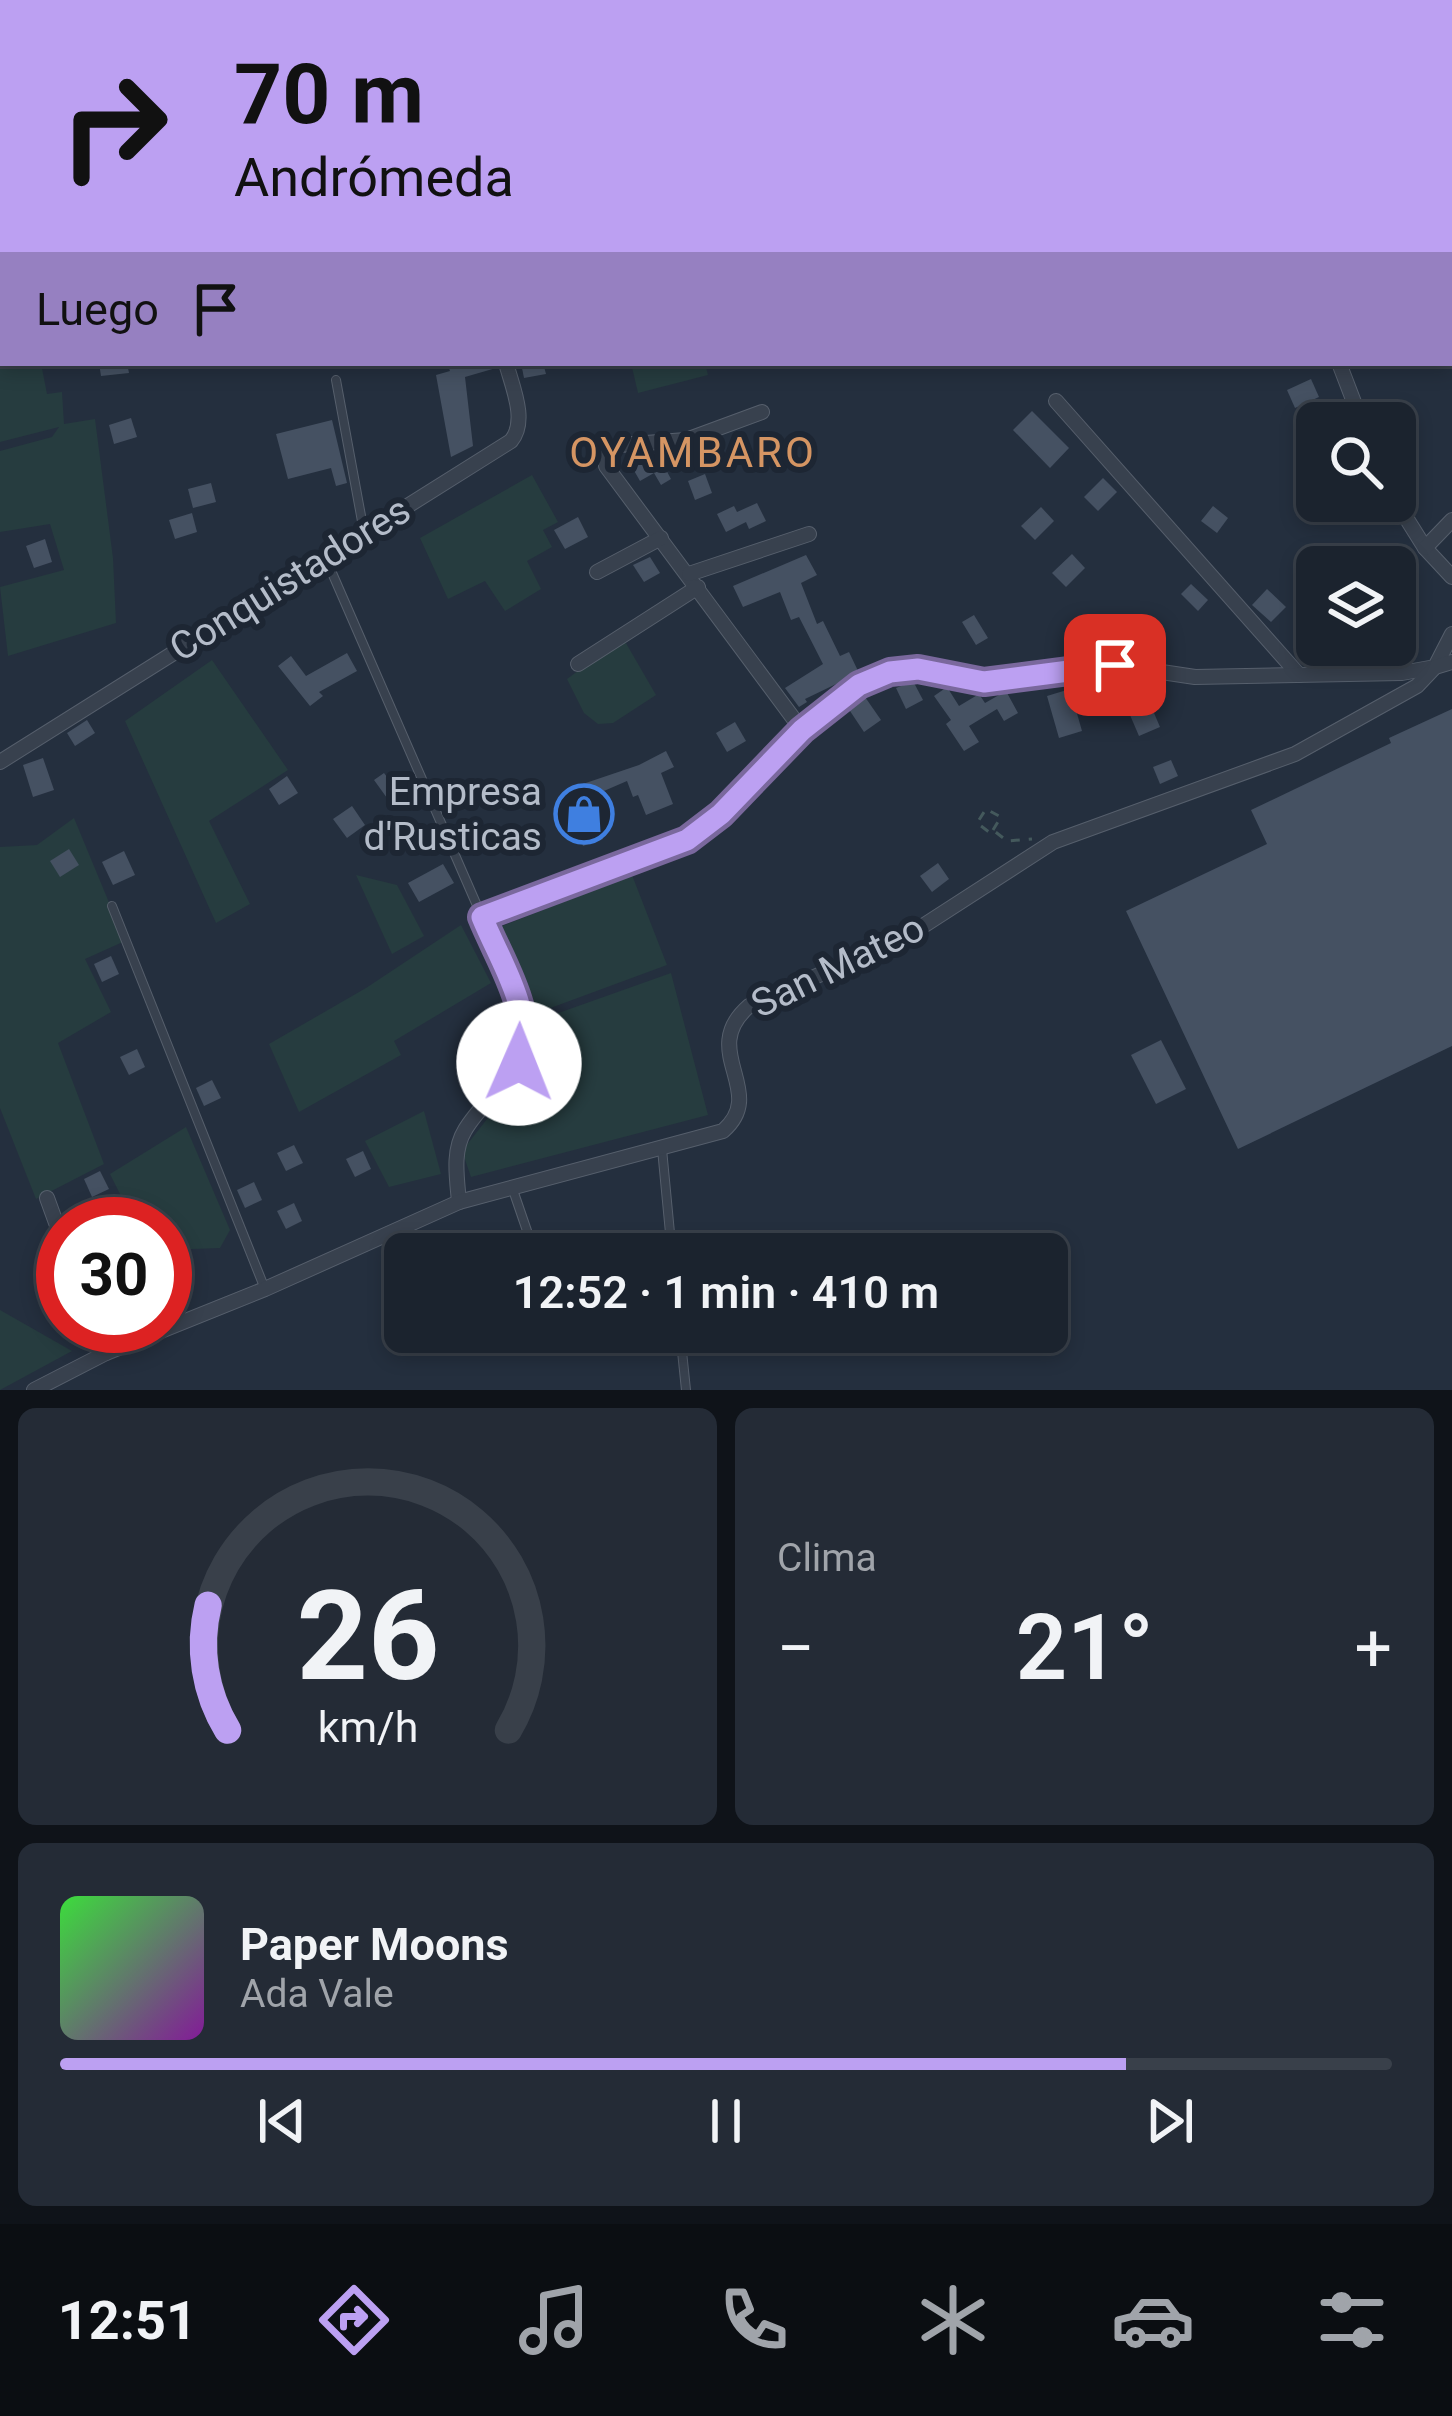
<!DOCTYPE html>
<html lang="es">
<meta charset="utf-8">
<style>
body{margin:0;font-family:Roboto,sans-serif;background:#242b36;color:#f1f3f6;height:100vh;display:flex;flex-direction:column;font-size:45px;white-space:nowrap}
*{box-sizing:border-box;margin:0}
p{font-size:39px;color:#a0a4aa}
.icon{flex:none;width:66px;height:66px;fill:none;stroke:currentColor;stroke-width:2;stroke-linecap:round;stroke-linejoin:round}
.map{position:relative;height:1390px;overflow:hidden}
.sheet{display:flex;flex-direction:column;gap:18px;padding:18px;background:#0f1319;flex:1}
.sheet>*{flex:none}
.hud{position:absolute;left:0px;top:0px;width:1452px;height:366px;box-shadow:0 6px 18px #0003,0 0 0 3px #39404a;background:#bca0f2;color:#111;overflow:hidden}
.controls{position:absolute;left:1296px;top:402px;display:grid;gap:24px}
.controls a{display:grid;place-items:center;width:120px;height:120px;border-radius:18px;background:#1b232e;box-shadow:0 6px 18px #0003,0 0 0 3px #39404a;font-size:60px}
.speed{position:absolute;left:36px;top:1197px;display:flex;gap:24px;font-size:60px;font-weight:700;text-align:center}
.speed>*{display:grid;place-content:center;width:156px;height:156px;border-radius:50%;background:#1b232e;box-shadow:0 6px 18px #0003,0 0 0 3px #39404a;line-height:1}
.speed .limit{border:18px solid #d22;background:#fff;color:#111}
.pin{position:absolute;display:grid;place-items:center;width:102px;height:102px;color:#fff;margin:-51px;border-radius:24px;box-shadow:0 6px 18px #0006}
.me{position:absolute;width:132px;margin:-66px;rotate:1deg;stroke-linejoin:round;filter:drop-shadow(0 0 9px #0008)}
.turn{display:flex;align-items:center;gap:42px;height:252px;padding:0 36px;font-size:54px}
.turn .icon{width:156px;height:156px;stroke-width:2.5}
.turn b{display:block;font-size:84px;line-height:102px}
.then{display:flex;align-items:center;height:114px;padding:0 36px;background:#0003;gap:24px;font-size:45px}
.big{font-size:90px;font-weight:600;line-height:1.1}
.sheet .widget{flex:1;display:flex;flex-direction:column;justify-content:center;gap:18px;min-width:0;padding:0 42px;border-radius:18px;background:#242b36}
.sheet .dial{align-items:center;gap:0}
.dial svg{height:312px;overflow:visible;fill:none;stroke:#39404a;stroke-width:7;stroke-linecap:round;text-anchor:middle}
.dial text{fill:#f1f3f6;stroke:none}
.song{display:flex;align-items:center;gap:36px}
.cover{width:144px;height:144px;border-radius:18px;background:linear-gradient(135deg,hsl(120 70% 55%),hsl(290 70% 35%))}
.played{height:12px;border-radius:6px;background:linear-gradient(90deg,#bca0f2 80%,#39404a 80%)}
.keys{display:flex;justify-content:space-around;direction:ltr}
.heat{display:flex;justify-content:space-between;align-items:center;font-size:66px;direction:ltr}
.sheet .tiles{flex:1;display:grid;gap:18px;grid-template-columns:1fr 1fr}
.widget:last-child{grid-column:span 2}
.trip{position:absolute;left:384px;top:1233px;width:684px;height:120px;border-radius:18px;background:#1b232e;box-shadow:0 6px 18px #0003,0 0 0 3px #39404a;font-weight:600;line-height:120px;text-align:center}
.menu{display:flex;height:192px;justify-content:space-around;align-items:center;background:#0b0e12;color:#a0a4aa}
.menu .icon{width:84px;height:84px}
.menu .active{color:#bca0f2}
.menu b{font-size:54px;color:#f1f3f6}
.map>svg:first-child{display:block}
</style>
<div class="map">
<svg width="1452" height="1390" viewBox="0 0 1452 1390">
<rect width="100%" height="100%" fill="#242f3e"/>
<!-- green -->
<g fill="#263c3f">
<path d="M1443 0H1452L1449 200V3Z"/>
<path d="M0 264 3 363H41L47 394 62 392 64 424 95 419 113 558 116 623 8 656 0 587 64 570 50 524 0 532V451L52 437 59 427 0 442Z"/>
<path d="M631 363H705L708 375 638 393Z"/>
<path d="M532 475 558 522 543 530 552 547 527 561 541 589 505 611 485 581 448 599 420 538Z"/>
<path d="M623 638 656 695 613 723 598 724 584 713 567 679Z"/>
<path d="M212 660 288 770 209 821 250 904 216 923 125 721Z"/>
<path d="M74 818 125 941 85 959 111 1012 58 1043 104 1164 36 1199 0 1108V847L37 845Z"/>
<path d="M356 875 397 885 424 936 392 954Z"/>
<path d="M632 875 667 965 537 1013 500 927Z"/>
<path d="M461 925 491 983 394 1041 401 1055 299 1112 269 1044 366 988Z"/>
<path d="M671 973 708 1115 471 1177 462 1151 538 1054 536 1021Z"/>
<path d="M424 1111 441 1174 389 1187 365 1141Z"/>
<path d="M186 1127 230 1230 220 1248 165 1250V1224H135L110 1174Z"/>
<path d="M0 1310 72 1351 0 1390Z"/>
</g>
<!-- building -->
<g fill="#455162">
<path d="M99 363H127L129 373 101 376Z"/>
<path d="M447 363H495L496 368 465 377 473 446 451 457 436 375 450 371Z"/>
<path d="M521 363H543L546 374 524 378Z"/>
<path d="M1311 379 1319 397 1295 408 1287 390Z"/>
<path d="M1032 411 1069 448 1050 468 1013 430Z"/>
<path d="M131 418 137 437 114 444 109 425Z"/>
<path d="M332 420 347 483 336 486 331 468 288 479 276 434Z"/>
<path d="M657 453 671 479 661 485 654 473 640 481 628 460 638 455Z"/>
<path d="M705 474 712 493 695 500 688 481Z"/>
<path d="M1103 478 1117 492 1098 511 1084 497Z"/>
<path d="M211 483 216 502 193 508 188 489Z"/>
<path d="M757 503 766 521 749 529 746 522 726 532 717 514 734 506 737 512Z"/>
<path d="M1213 506 1228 518 1217 533 1201 521Z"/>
<path d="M1041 507 1054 521 1035 540 1021 526Z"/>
<path d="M192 513 197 532 175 539 169 520Z"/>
<path d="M578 517 588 537 565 549 554 530Z"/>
<path d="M45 539 52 562 34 568 26 546Z"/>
<path d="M1072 554 1085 568 1066 587 1052 573Z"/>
<path d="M806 555 817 575 801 583 817 624 823 621 840 656 849 652 859 673 805 699 807 702 799 707 785 688 823 664 799 617 791 620 780 592 743 607 733 586Z"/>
<path d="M650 557 660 573 644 582 633 565Z"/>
<path d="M1191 584 1208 600 1198 611 1181 594Z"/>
<path d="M1267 589 1286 607 1271 622 1252 605Z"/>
<path d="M974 615 988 638 976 645 962 622Z"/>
<path d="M347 653 357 671 319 692 323 696 310 706 278 666 291 656 306 676Z"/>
<path d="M913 681 923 700 906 709 896 688Z"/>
<path d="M1142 685 1160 727 1139 736 1121 694Z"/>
<path d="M947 687 959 706 979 694 985 703 1006 691 1018 713 1004 721 997 709 969 726 979 742 964 751 946 724 951 720 934 696Z"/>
<path d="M1070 689 1082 731 1059 738 1047 696Z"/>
<path d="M865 697 881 720 864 732 848 708Z"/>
<path d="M1452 709V1046L1238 1149 1126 911 1267 844 1251 810 1391 743 1389 738Z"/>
<path d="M87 720 95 733 75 746 67 733Z"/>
<path d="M735 722 746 741 727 752 716 733Z"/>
<path d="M666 751 674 767 661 773 673 804 646 815 638 795 633 797 627 781 590 797 603 839 583 846 565 790 639 765Z"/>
<path d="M43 758 54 790 33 797 23 765Z"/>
<path d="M1171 760 1178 776 1160 784 1153 767Z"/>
<path d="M384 773 390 781 400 774 419 802 403 809 395 791 387 798 374 780Z"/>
<path d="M287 776 298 793 279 805 269 789Z"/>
<path d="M352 806 365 825 347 838 333 819Z"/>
<path d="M69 849 79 865 60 877 50 861Z"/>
<path d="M124 851 135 875 113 885 102 862Z"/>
<path d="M938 863 949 879 932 892 920 876Z"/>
<path d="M443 864 454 883 419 902 408 883Z"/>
<path d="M111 956 119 974 102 982 94 964Z"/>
<path d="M1161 1040 1186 1089 1156 1104 1131 1055Z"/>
<path d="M137 1049 145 1067 129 1075 120 1057Z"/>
<path d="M212 1080 221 1098 204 1106 196 1088Z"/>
<path d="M294 1145 303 1163 286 1171 277 1153Z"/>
<path d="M363 1151 371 1169 355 1177 346 1159Z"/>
<path d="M100 1171 109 1189 92 1197 84 1179Z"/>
<path d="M254 1182 262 1200 245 1208 237 1190Z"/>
<path d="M294 1203 302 1221 286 1229 277 1211Z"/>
<path d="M184 1256 187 1277 165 1280V1259Z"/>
<path d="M63 1284V1302L42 1303V1285Z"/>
</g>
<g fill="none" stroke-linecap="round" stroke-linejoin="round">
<!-- lane casing -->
<g stroke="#565f6c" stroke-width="10">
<g id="lane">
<path d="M336 380 364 532"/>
<path d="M326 559 482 917"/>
<path d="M112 906 265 1289"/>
<path d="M662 1149 672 1254"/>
<path d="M513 1190 535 1254"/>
<path d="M680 1332 686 1390"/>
</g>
</g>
<!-- street casing -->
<g stroke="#565f6c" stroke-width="16">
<g id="street">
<path d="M430 0 431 3"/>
<path d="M1182 0 1184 3"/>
<path d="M0 250H3"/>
<path d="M1339 363 1362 423"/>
<path d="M1056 401 1299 675"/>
<path d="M762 412 686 440 619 445 609 452 606 466 802 730"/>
<path d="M1395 500 1425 548 1452 577"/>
<path d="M1425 548 1452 520"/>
<path d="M597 572 661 538"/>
<path d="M689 574 809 534"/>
<path d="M578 664 698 587"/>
<path d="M0 762 511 441C528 421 512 386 506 363"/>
<path d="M47 1198 63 1242"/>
<path d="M459 1202C457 1178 452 1151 465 1130 487 1093 533 1069 525 1020 520 989 494 947 482 917L687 840 721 814 802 730 859 685 890 672 918 669 984 682 1115 665 1195 677 1402 673 1435 667 1452 634"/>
<path d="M87 1326 106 1353"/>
<path d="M34 1390 106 1353 265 1289 459 1202 723 1131C769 1091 697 1051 749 1006L909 935 1053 842 1295 754 1417 686 1435 667 1452 662"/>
</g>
</g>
<!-- path -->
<path stroke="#44595c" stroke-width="3" stroke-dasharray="9 9" stroke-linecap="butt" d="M993 830 1001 817 986 809 977 823 989 832 993 830 1007 841 1032 839"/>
<!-- lane -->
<use href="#lane" stroke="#38414e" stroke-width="8"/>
<!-- street -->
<use href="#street" stroke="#38414e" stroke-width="14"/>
</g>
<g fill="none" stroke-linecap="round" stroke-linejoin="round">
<!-- route casing -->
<g stroke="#7a689d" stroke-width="30">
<path id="route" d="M519 1063C536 1013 501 964 482 917L687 840 721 814 802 730 859 685 890 672 918 669 984 682 1115 665"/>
</g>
<!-- route -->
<use href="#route" stroke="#bca0f2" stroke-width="21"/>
</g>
<!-- icons -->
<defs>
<g id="shop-ring" transform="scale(3)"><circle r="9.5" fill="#1d2633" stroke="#3f7fe0" stroke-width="1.5"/><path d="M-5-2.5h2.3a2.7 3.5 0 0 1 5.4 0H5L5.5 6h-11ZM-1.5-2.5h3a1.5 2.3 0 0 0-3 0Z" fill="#3f7fe0"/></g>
</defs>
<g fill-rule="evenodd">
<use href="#shop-ring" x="584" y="814"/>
</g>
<g text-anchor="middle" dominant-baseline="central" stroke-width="12" stroke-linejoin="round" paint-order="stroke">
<!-- street labels -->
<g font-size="39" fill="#b4bcc9" stroke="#1d2633">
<text transform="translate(290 579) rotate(-32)">Conquistadores</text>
<text transform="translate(838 966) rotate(-26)">San Mateo</text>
</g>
<!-- poi labels -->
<g font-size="39" fill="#b4bcc9" stroke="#1d2633" text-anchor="end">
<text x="542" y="792">Empresa<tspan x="542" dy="45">d'Rusticas</tspan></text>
</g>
<!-- neighbourhood labels -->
<g font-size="42" letter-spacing="3" fill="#d59563" stroke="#1d2633">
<text x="693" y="452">OYAMBARO</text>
</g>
</g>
</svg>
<div class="controls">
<a><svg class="icon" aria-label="search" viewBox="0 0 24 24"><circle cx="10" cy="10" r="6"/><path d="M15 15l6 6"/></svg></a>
<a><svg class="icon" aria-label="layers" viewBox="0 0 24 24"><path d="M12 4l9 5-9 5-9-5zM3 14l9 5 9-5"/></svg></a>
</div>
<div class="speed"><div class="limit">30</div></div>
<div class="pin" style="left:1115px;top:665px;background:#d93025"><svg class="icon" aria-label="arrive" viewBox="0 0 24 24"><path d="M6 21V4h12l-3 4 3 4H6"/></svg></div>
<svg class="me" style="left:519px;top:1063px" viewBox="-20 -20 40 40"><circle r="19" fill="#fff"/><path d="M0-13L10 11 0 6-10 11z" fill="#bca0f2"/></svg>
<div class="trip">12:52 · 1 min · 410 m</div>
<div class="hud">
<div class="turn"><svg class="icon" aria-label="right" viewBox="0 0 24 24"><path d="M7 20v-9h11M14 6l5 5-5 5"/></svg><div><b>70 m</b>Andrómeda</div></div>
<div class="then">Luego<svg class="icon" aria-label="arrive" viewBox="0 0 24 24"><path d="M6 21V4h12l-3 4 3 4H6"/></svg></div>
</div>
</div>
<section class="sheet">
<div class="tiles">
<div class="widget dial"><svg viewBox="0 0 100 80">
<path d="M14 69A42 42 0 1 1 86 69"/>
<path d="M14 69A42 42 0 0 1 9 37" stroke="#bca0f2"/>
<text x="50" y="56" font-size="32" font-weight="700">26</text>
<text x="50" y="72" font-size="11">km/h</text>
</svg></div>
<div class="widget"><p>Clima</p>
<div class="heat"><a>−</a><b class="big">21°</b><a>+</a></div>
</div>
<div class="widget">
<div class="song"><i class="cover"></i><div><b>Paper Moons</b><p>Ada Vale</p></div></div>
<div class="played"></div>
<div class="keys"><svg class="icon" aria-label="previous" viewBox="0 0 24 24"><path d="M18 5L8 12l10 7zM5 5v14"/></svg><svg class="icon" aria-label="pause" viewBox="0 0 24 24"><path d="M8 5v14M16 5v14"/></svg><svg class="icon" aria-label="next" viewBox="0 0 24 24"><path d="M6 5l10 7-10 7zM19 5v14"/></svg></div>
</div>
</div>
</section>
<nav class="menu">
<b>12:51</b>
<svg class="icon active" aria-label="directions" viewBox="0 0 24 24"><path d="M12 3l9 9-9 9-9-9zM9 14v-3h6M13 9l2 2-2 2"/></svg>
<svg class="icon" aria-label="music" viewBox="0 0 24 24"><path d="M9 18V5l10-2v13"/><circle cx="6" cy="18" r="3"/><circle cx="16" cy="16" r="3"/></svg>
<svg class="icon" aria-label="phone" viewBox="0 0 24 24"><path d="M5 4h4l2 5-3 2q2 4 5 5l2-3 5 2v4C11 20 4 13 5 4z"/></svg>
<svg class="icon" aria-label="climate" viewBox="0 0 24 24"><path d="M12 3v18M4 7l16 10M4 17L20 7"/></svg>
<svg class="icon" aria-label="car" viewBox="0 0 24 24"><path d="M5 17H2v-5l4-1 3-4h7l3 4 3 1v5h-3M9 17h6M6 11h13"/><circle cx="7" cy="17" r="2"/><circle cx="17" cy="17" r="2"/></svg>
<svg class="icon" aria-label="filters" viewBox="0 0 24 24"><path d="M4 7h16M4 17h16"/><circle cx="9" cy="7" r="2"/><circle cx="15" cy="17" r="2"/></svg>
</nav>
